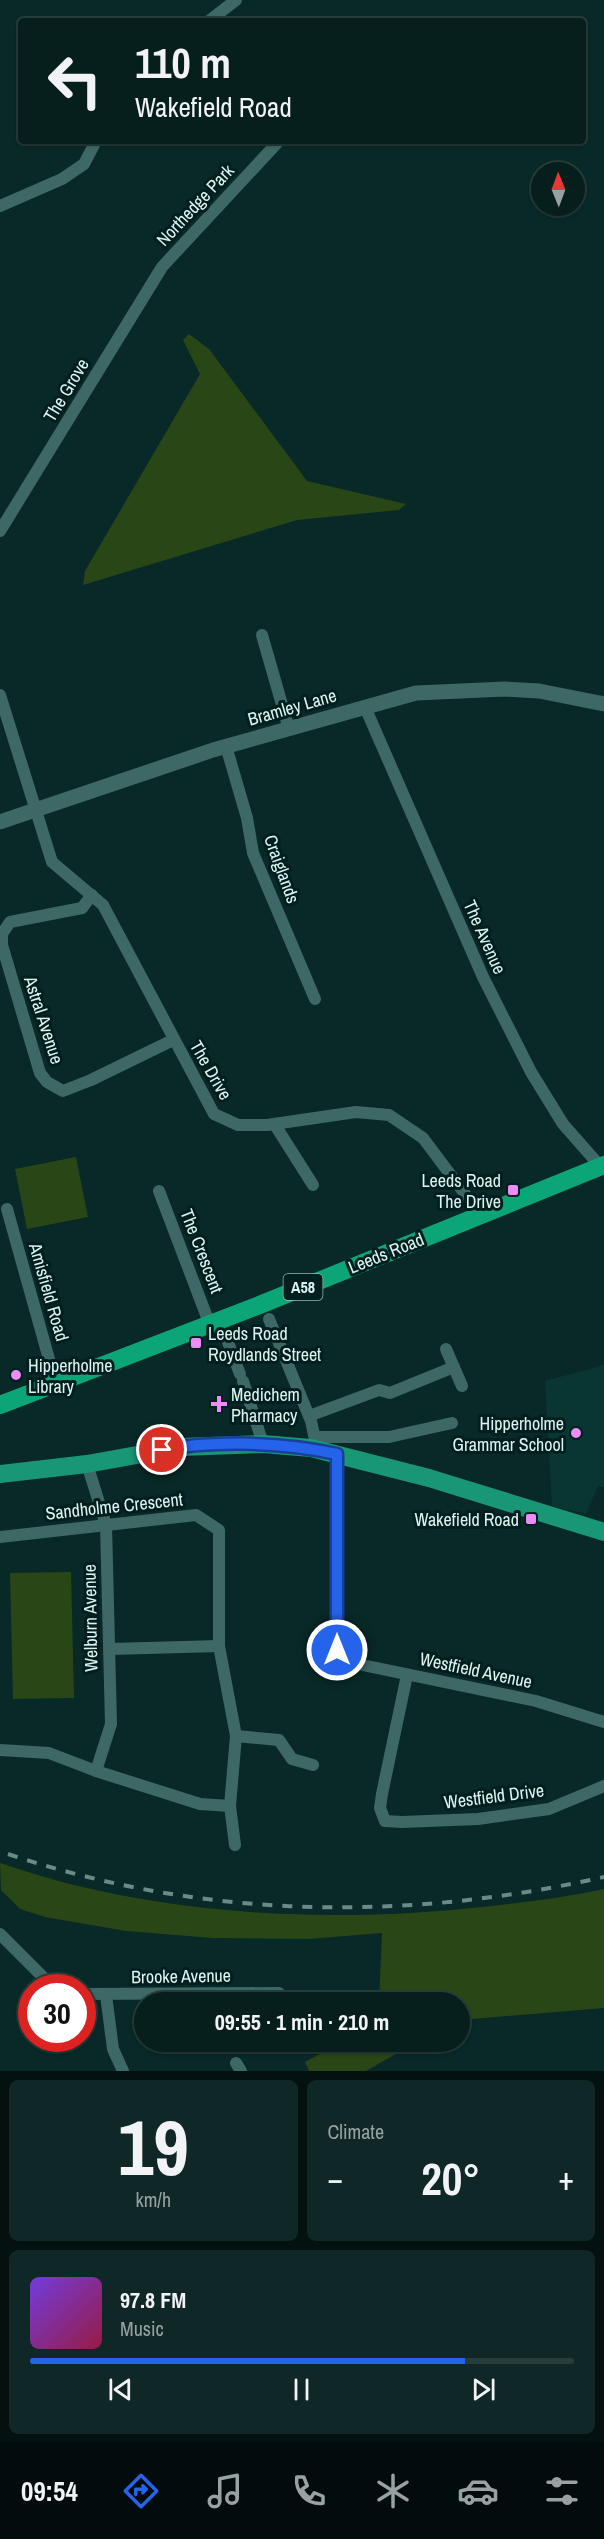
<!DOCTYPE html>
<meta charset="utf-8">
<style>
body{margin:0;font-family:"Archivo Narrow",sans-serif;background:#0f2726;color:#f1f3f6;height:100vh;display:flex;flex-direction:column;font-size:22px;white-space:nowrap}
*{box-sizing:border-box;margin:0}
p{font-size:20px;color:#98a2a4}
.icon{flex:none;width:33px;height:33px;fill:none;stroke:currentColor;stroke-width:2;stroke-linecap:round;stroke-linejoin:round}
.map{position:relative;height:2071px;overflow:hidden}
.sheet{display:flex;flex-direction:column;gap:9px;padding:9px;background:#031110;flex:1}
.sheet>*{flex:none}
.top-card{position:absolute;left:18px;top:18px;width:568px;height:126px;border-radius:6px;box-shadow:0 2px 4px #0004,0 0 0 2px #273d3b;background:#061f1d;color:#f1f3f6;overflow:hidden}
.needle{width:39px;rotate:359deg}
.tools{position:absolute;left:531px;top:162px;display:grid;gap:12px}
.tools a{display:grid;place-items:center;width:54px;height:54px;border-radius:50%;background:#061f1d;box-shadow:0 2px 4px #0004,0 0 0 2px #273d3b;font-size:30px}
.speed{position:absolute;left:18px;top:1974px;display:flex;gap:12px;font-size:30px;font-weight:700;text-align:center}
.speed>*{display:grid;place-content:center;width:78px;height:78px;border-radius:50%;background:#061f1d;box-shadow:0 2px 4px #0004,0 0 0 2px #273d3b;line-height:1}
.speed .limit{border:9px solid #d22;background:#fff;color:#111}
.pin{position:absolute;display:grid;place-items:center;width:51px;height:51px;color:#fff;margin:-26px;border:3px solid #fff;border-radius:50%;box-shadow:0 2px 6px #0007}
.me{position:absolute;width:66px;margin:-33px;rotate:0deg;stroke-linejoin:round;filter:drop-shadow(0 0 4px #0008)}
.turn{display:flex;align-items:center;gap:21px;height:126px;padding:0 18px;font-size:27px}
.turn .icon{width:78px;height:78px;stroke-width:2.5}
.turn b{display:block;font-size:42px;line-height:51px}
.big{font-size:45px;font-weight:700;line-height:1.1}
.sheet .card{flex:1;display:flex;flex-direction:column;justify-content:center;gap:9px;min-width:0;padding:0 21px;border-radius:9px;background:#0f2726}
.sheet .dial{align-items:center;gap:0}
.dial b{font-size:78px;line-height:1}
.song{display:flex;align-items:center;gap:18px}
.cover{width:72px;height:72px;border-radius:9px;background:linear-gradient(135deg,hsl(260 70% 55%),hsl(340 70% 35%))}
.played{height:6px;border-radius:3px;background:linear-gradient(90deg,#2563eb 80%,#273d3b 80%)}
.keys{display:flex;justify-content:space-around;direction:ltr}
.heat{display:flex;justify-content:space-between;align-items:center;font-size:33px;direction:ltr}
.sheet .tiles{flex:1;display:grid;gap:9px;grid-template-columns:1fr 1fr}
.card:last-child{grid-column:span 2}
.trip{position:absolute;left:134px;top:1992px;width:336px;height:60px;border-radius:30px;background:#061f1d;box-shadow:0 2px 4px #0004,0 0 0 2px #273d3b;font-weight:700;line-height:60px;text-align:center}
.tab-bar{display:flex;height:96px;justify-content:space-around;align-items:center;background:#020c0c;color:#98a2a4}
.tab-bar .icon{width:42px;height:42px}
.tab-bar .on{color:#2563eb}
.tab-bar b{font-size:27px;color:#f1f3f6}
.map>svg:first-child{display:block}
</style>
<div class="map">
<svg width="604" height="2071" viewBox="0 0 604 2071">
<rect width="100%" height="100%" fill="#082927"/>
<!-- built -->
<path fill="#093633" d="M604 1365V1487L598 1486 586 1514 552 1506 545 1381Z"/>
<!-- green -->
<g fill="#294617">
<path d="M189 334 209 349 307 481 406 504 399 510 297 520 83 585 85 571 200 374 183 340Z"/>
<path d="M76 1157 88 1217 27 1229 15 1169Z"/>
<path d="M71 1572 74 1698 13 1699 10 1573Z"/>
<path d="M0 1863C23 1870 46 1878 70 1884 203 1917 346 1922 482 1907 524 1902 564 1898 604 1889V2008L459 2020V2002H379L382 1933 309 1939 213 1938 126 1931 45 1917 20 1909 1 1890Z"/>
<path d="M342 2042H417L366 2071H309L305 2062Z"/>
</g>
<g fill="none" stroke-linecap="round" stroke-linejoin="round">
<!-- minor -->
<g stroke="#3e6865" stroke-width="12">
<path d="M209 21 236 0"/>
<path d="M0 206 62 179 84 164 96 141"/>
<path d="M0 531 162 267 279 141"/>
<path d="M262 635 289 729"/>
<path d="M0 695 52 862 103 905 214 1114 238 1125H267L356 1112 389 1115 423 1138 480 1214"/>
<path d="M365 707 483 977 531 1072 563 1124 600 1166"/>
<path d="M226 746 247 818 253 853 315 999"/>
<path d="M92 895 82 908 10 922 2 934V945L40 1073 47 1082 63 1091 91 1080 173 1040"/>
<path d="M275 1125 313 1185"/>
<path d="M159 1191 210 1325"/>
<path d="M7 1209 56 1384"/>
<path d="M269 1319 311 1421 317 1449"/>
<path d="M220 1321 240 1374"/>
<path d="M446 1349 462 1386"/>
<path d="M243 1381 263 1444"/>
<path d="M309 1416 379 1390 390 1393 454 1367"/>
<path d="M315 1437H389L452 1423"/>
<path d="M337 1453V1650L339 1658 348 1662 536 1701 604 1722"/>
<path d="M87 1464 106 1525 111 1724 96 1771"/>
<path d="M0 1537 196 1515 219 1530V1646L236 1736 230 1806 235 1845"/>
<path d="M110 1649 219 1646"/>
<path d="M407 1675 382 1794 380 1808 385 1821 402 1822 478 1819 549 1809 604 1786"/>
<path d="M236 1736 279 1740 292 1759 313 1765"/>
<path d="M0 1750 49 1753 96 1771 200 1804 230 1806"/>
<path d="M0 1934 42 1976 56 1988"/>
<path d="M82 1994 279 1993"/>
<path d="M106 1995 113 2049 123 2071"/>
<path d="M236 2063 241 2071"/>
</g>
<!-- tertiary -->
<path stroke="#3e6865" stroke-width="15" d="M0 822 213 750 416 693 505 689 539 691 604 704"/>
<!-- primary -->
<path stroke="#199673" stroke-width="18" d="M0 1474 87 1464 181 1447 263 1444 311 1448 429 1478 604 1532"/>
<!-- trunk -->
<path stroke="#0ca578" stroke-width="18" d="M0 1405 262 1304 604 1165"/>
<!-- rail -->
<path stroke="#6d8987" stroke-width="4" stroke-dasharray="10 10" stroke-linecap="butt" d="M8 1854C204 1919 403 1922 604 1877"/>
</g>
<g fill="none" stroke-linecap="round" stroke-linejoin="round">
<!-- route casing -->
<g stroke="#184099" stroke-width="15">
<path id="route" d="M162 1450C216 1440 283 1442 337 1454V1650"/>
</g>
<!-- route -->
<use href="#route" stroke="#2563eb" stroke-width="10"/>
</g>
<!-- markers -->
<g fill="#ed8cf9" stroke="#001f1e" stroke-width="2">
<rect x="507" y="1184" width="12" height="12" rx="3"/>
<rect x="190" y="1337" width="12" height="12" rx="3"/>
<circle cx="16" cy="1375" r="6"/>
<path d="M216 1395h6v6h6v6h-6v6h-6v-6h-6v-6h6z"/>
<circle cx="576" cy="1433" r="6"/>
<rect x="525" y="1513" width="12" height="12" rx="3"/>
</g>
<g text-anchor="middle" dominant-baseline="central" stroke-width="6" stroke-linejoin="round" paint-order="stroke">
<!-- shield labels -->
<rect fill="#001f1e" stroke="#9bb4b2" stroke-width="1.5" x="283.5" y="1274" width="39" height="26" rx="4.5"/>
<g font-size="16" font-weight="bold" fill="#ddf4f1">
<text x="303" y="1287">A58</text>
</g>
<!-- street labels -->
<g font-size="18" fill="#ddf4f1" stroke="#001f1e">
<text transform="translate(195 205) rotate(-47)">Northedge Park</text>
<text transform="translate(66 390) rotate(-59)">The Grove</text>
<text transform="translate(292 707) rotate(-16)">Bramley Lane</text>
<text transform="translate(282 869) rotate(70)">Craiglands</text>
<text transform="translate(485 937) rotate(66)">The Avenue</text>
<text transform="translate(44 1020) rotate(72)">Astral Avenue</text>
<text transform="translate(211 1070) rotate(60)">The Drive</text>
<text transform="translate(202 1251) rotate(69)">The Crescent</text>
<text transform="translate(386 1253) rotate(-22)">Leeds Road</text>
<text transform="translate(49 1292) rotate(74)">Amisfield Road</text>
<text transform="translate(114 1506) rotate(-6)">Sandholme Crescent</text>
<text transform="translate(90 1618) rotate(-91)">Welburn Avenue</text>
<text transform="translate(476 1670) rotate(12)">Westfield Avenue</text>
<text transform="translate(494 1796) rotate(-7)">Westfield Drive</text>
<text transform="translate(181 1976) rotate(-1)">Brooke Avenue</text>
</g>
<!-- poi labels -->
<g font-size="18" fill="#ddf4f1" stroke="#001f1e" text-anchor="end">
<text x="501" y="1180">Leeds Road<tspan x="501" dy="21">The Drive</tspan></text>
<text x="208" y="1333" text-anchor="start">Leeds Road<tspan x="208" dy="21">Roydlands Street</tspan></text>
<text x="28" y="1365" text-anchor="start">Hipperholme<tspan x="28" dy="21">Library</tspan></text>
<text x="231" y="1394" text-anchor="start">Medichem<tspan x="231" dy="21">Pharmacy</tspan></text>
<text x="564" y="1423">Hipperholme<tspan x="564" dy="21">Grammar School</tspan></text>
<text x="519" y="1519">Wakefield Road</text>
</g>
</g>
</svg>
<div class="tools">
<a><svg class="needle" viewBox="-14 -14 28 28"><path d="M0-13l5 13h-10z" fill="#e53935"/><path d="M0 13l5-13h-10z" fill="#98a2a4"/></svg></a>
</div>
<div class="speed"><div class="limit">30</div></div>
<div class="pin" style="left:162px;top:1450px;background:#d93025"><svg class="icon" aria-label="arrive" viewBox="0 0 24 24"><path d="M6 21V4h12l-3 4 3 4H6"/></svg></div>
<svg class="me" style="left:337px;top:1650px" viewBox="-20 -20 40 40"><circle r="17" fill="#2563eb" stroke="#fff" stroke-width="3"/><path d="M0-11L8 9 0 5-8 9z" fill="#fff"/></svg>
<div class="trip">09:55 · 1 min · 210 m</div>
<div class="top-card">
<div class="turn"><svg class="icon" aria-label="left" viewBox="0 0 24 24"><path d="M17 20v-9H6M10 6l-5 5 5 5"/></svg><div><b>110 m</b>Wakefield Road</div></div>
</div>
</div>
<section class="sheet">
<div class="tiles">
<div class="card dial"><b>19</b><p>km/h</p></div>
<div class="card"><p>Climate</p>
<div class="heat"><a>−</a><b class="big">20°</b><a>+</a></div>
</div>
<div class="card">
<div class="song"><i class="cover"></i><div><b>97.8 FM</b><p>Music</p></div></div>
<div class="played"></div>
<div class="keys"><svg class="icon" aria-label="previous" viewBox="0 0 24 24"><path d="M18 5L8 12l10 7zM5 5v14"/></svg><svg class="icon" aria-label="pause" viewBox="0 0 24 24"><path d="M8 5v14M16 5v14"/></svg><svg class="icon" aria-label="next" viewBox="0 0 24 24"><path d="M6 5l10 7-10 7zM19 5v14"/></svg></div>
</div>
</div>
</section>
<nav class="tab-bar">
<b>09:54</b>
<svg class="icon on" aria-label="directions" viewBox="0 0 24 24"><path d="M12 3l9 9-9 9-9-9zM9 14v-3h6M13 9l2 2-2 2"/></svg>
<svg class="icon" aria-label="music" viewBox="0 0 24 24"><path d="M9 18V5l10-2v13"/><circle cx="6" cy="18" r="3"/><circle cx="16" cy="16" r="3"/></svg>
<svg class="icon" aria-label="phone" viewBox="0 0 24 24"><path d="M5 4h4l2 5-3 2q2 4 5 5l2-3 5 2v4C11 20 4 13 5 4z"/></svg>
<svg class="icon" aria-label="climate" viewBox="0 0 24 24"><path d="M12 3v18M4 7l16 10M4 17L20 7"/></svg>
<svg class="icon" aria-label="car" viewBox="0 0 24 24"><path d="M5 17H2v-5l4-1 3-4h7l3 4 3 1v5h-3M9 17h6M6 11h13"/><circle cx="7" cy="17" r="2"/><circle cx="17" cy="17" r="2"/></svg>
<svg class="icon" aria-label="filters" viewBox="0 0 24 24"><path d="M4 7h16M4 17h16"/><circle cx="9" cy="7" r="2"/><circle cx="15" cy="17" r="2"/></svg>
</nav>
